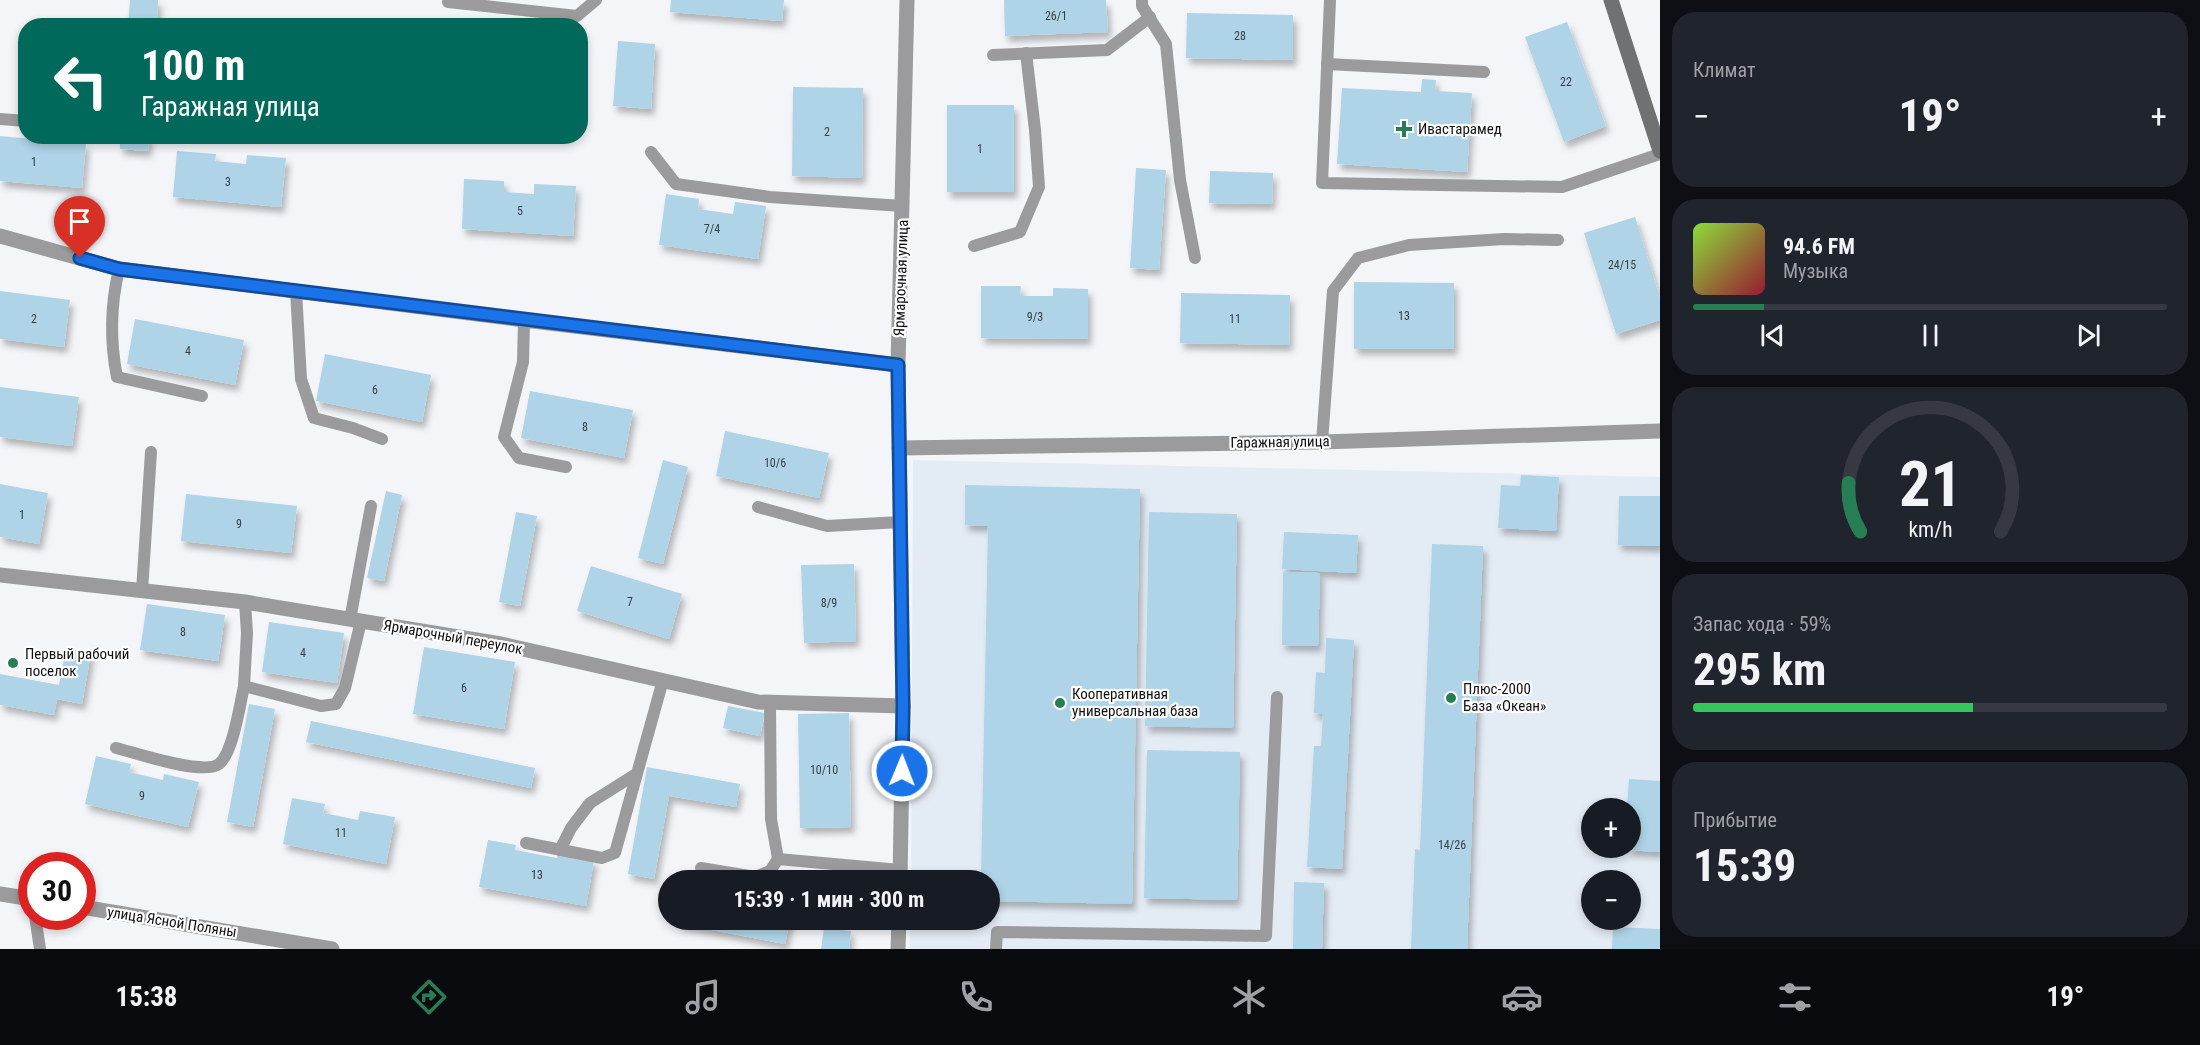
<!DOCTYPE html>
<html lang="ru">
<meta charset="utf-8">
<style>
body{margin:0;font-family:"Roboto Condensed",sans-serif;background:#20242c;color:#f1f3f6;height:100vh;display:flex;flex-direction:column;font-size:22px;white-space:nowrap}
*{box-sizing:border-box;margin:0}
p{font-size:20px;color:#9ea1a6}
.icon{flex:none;width:33px;height:33px;fill:none;stroke:currentColor;stroke-width:2;stroke-linecap:round;stroke-linejoin:round}
.map{position:relative;flex:1;overflow:hidden}
.side{display:flex;flex-direction:column;gap:12px;padding:12px;background:#0d0f14;width:540px}
.side>*{flex:none}
.banner{position:absolute;left:18px;top:18px;width:570px;height:126px;border-radius:24px;box-shadow:0 3px 9px #0003;background:#00695c;color:#fff;overflow:hidden}
.buttons{position:absolute;left:1581px;top:798px;display:grid;gap:12px}
.buttons a{display:grid;place-items:center;width:60px;height:60px;border-radius:50%;background:#171b24;box-shadow:0 3px 9px #0003;font-size:30px}
.speed{position:absolute;left:18px;top:852px;display:flex;gap:12px;font-size:30px;font-weight:700;text-align:center}
.speed>*{display:grid;place-content:center;width:78px;height:78px;border-radius:50%;background:#171b24;box-shadow:0 3px 9px #0003;line-height:1}
.speed .limit{border:9px solid #d22;background:#fff;color:#111}
.pin{position:absolute;display:grid;place-items:center;width:51px;height:51px;color:#fff;margin:-62px -26px;border-radius:50% 50% 50% 0;rotate:-45deg;box-shadow:0 0 6px #0007}
.pin .icon{rotate:45deg}
.me{position:absolute;width:66px;margin:-33px;rotate:1deg;stroke-linejoin:round;filter:drop-shadow(0 0 4px #0008)}
.turn{display:flex;align-items:center;gap:21px;height:126px;padding:0 24px;font-size:27px}
.turn .icon{width:78px;height:78px;stroke-width:2.5}
.turn b{display:block;font-size:42px;line-height:51px}
.big{font-size:45px;font-weight:700;line-height:1.1}
.side .card{flex:1;display:flex;flex-direction:column;justify-content:center;gap:9px;min-width:0;padding:0 21px;border-radius:24px;background:#20242c}
.side .dial{align-items:center;gap:0}
.dial svg{height:156px;overflow:visible;fill:none;stroke:#363941;stroke-width:7;stroke-linecap:round;text-anchor:middle}
.dial text{fill:#f1f3f6;stroke:none}
.song{display:flex;align-items:center;gap:18px}
.cover{width:72px;height:72px;border-radius:9px;background:linear-gradient(135deg,hsl(90 70% 55%),hsl(350 70% 35%))}
.played{height:6px;border-radius:3px;background:linear-gradient(90deg,#267f54 15%,#363941 15%)}
.keys{display:flex;justify-content:space-around;direction:ltr}
.heat{display:flex;justify-content:space-between;align-items:center;font-size:33px;direction:ltr}
.charge{height:9px;border-radius:4px;background:linear-gradient(90deg,#34c759 59%,#363941 0)}
.trip{position:absolute;left:658px;top:870px;width:342px;height:60px;border-radius:30px;background:#171b24;box-shadow:0 3px 9px #0003;font-weight:700;line-height:60px;text-align:center}
.tabs{display:flex;height:96px;justify-content:space-around;align-items:center;background:#090b0e;color:#9ea1a6}
.tabs .icon{width:42px;height:42px}
.tabs .on{color:#267f54}
.tabs b{font-size:27px;color:#f1f3f6}
main{display:flex;flex:1;min-height:0}
.map>svg:first-child{display:block}
</style>
<main>
<div class="map">
<svg width="1660" height="949" viewBox="0 0 1660 949">
<defs>
<filter id="shadow"><feDropShadow dx="3.5" dy="6" stdDeviation="3" flood-color="#0004"/></filter>
</defs>
<rect width="100%" height="100%" fill="#f3f5f8"/>
<!-- built -->
<path fill="#e3ebf4" fill-rule="evenodd" d="M913 460 1660 477V949H910V920H990V880H911ZM1592 808H1630V848H1592ZM1592 880H1630V920H1592Z"/>
<!-- building -->
<g fill="#afd3e7" filter="url(#shadow)">
<path d="M130 0H158L157 26H128Z"/>
<path d="M671 0H784L782 21 670 12Z"/>
<path d="M1004 0H1106L1108 32 1005 36Z"/>
<path d="M1187 13 1293 15V60L1186 58Z"/>
<path d="M1567 22 1606 126 1564 142 1525 37Z"/>
<path d="M618 41 655 44 651 109 613 106Z"/>
<path d="M1422 79 1436 80 1435 91 1472 93 1467 172 1337 164 1342 88 1421 92Z"/>
<path d="M793 87 863 88 862 178 792 176Z"/>
<rect x="947" y="105" width="67" height="87"/>
<path d="M0 136 86 144 82 188 0 181Z"/>
<path d="M120 136H149L148 151 120 149Z"/>
<path d="M177 151 216 154 215 161 246 164 247 155 286 158 281 207 173 197Z"/>
<path d="M1136 168 1166 170 1159 270 1130 268Z"/>
<path d="M1210 171 1273 173 1272 204 1209 203Z"/>
<path d="M464 179 504 181V192L534 194V184L576 186 573 236 462 229Z"/>
<path d="M666 194 699 199 698 209 733 214 735 202 766 206 758 259 659 245Z"/>
<path d="M1635 217 1660 298V320L1616 334 1584 233Z"/>
<path d="M1354 282 1454 283V349H1354Z"/>
<path d="M981 286H1021L1020 296H1053V288L1088 289V339L981 338Z"/>
<path d="M0 291 70 300 64 347 0 339Z"/>
<path d="M1181 293 1290 295 1289 345 1180 343Z"/>
<path d="M135 319 244 340 235 385 127 364Z"/>
<path d="M325 354 431 375 422 422 316 401Z"/>
<path d="M0 387 79 397 72 446 0 437Z"/>
<path d="M530 391 633 410 624 458 521 438Z"/>
<path d="M725 431 829 453 819 498 716 476Z"/>
<path d="M663 460 688 467 663 564 638 558Z"/>
<path d="M1521 475 1559 477 1556 531 1498 528 1501 485 1520 486Z"/>
<path d="M0 484 48 493 39 544 0 537Z"/>
<path d="M965 485 1140 489 1132 904 990 901V880H981L988 526 965 525Z"/>
<path d="M386 491 402 495 384 581 367 578Z"/>
<path d="M186 494 297 506 291 553 181 541Z"/>
<path d="M1619 496H1660V546L1618 545Z"/>
<path d="M516 512 537 516 520 606 499 602Z"/>
<path d="M1149 512 1237 514 1233 728 1145 726Z"/>
<path d="M1284 532 1358 535 1356 573 1282 569Z"/>
<path d="M1432 544 1483 546 1467 949H1411L1415 849 1420 850Z"/>
<path d="M854 564 856 641 804 643 801 565Z"/>
<path d="M591 566 682 594 669 639 577 611Z"/>
<path d="M1283 572 1320 573 1318 646 1282 645Z"/>
<path d="M147 604 225 615 218 661 140 650Z"/>
<path d="M269 622 344 633 337 683 262 672Z"/>
<path d="M1326 638 1354 640 1342 869 1307 867 1314 746H1321L1323 714 1314 713 1316 672 1325 673Z"/>
<path d="M424 647 515 662 504 729 413 714Z"/>
<path d="M66 648 91 653 82 704 57 699 54 715 0 705V674L59 685Z"/>
<path d="M249 704 275 709 253 827 227 822Z"/>
<path d="M728 706 765 713 760 736 723 728Z"/>
<path d="M849 713 851 827 800 828 798 714Z"/>
<path d="M311 721 535 768 531 788 306 742Z"/>
<path d="M1147 750 1240 752 1237 900 1144 898Z"/>
<path d="M96 756 131 764 129 772 163 780 164 774 199 782 188 827 85 804Z"/>
<path d="M647 767 740 784 736 807 669 796 654 879 628 874Z"/>
<path d="M1629 779 1660 781V852L1625 850 1626 848H1630V808H1627Z"/>
<path d="M292 798 325 804 323 813 358 820 360 811 395 817 386 864 283 844Z"/>
<path d="M488 840 516 845 515 850 557 858 558 854 594 860 586 906 479 887Z"/>
<path d="M690 875 710 879V880H689Z"/>
<path d="M1294 882 1324 883 1322 949H1293Z"/>
<path d="M681 920H790L785 944 681 924Z"/>
<path d="M1613 927 1660 929V949H1612Z"/>
<path d="M824 928 851 931 849 949H821Z"/>
</g>
<g fill="none" stroke-linecap="round" stroke-linejoin="round">
<!-- lane -->
<g stroke="#9b9b9d" stroke-width="12">
<path d="M1142 0V6L1166 44 1180 180 1195 258"/>
<path d="M1330 0 1322 183 1562 187 1660 154"/>
<path d="M448 2 577 16 596 0"/>
<path d="M993 55 1107 50 1150 17"/>
<path d="M1327 64 1484 72"/>
<path d="M0 119 26 121"/>
<path d="M651 152 676 184 770 197 902 206"/>
<path d="M974 246 1020 232 1039 187 1035 130 1026 53"/>
<path d="M119 269C111 303 110 342 117 377L202 396"/>
<path d="M296 291 301 379 314 418 353 428 382 439"/>
<path d="M524 320 523 362 504 437 519 458 566 467"/>
<path d="M1322 442 1333 291 1358 258 1409 245 1504 239 1558 240"/>
<path d="M758 507 827 526 901 522"/>
<path d="M142 591 151 452"/>
<path d="M350 620 371 506"/>
<path d="M244 686 247 633 245 602"/>
<path d="M770 703 771 819 778 859"/>
<path d="M116 748C136 753 203 776 219 764 233 753 240 704 244 686L321 706 336 704 345 688 361 621"/>
<path d="M526 843 602 858 615 853 663 680"/>
<path d="M560 850 571 828 590 803 636 774"/>
<path d="M701 868 755 877 770 871 778 859 900 870"/>
<path d="M35 916 40 949"/>
<path d="M996 949 997 932 1266 936 1277 697"/>
</g>
<!-- street -->
<g stroke="#9b9b9d" stroke-width="15">
<path d="M0 236 119 269 524 320 898 365"/>
<path d="M899 448 1322 442 1660 431"/>
<path d="M0 575 245 602 501 644 758 702 903 706"/>
<path d="M900 880 903 706 898 365 907 0"/>
<path d="M0 894 32 899"/>
<path d="M82 907 332 949"/>
<path d="M898 949 899 920"/>
</g>
<!-- secondary -->
<path stroke="#707173" stroke-width="15" d="M1611 0 1660 151"/>
</g>
<g fill="none" stroke-linecap="round" stroke-linejoin="round">
<!-- route casing -->
<g stroke="#114b97" stroke-width="15">
<path id="route" d="M80 258 119 269 898 365 903 706 902 771"/>
</g>
<!-- route -->
<use href="#route" stroke="#1a73e8" stroke-width="10"/>
</g>
<!-- markers -->
<g fill="#267f54" stroke="#fff" stroke-width="2">
<path d="M1401 120h6v6h6v6h-6v6h-6v-6h-6v-6h6z"/>
<circle cx="13" cy="663" r="6"/>
<circle cx="1451" cy="698" r="6"/>
<circle cx="1060" cy="703" r="6"/>
</g>
<g text-anchor="middle" dominant-baseline="central" stroke-width="4.5" stroke-linejoin="round" paint-order="stroke">
<!-- number labels -->
<g font-size="12" fill="#374146">
<text x="1056" y="16">26/1</text>
<text x="1240" y="36">28</text>
<text x="1566" y="82">22</text>
<text x="827" y="132">2</text>
<text x="980" y="149">1</text>
<text x="34" y="162">1</text>
<text x="228" y="182">3</text>
<text x="520" y="211">5</text>
<text x="712" y="229">7/4</text>
<text x="1622" y="265">24/15</text>
<text x="1404" y="316">13</text>
<text x="1035" y="317">9/3</text>
<text x="34" y="319">2</text>
<text x="1235" y="319">11</text>
<text x="188" y="351">4</text>
<text x="375" y="390">6</text>
<text x="585" y="427">8</text>
<text x="775" y="463">10/6</text>
<text x="22" y="515">1</text>
<text x="239" y="524">9</text>
<text x="630" y="602">7</text>
<text x="829" y="603">8/9</text>
<text x="183" y="632">8</text>
<text x="303" y="653">4</text>
<text x="464" y="688">6</text>
<text x="824" y="770">10/10</text>
<text x="142" y="796">9</text>
<text x="341" y="833">11</text>
<text x="1452" y="845">14/26</text>
<text x="537" y="875">13</text>
</g>
<!-- poi labels -->
<g font-size="15" fill="#0f1011" stroke="#fff" text-anchor="start">
<text x="1418" y="129">Ивастарамед</text>
<text x="25" y="654">Первый рабочий<tspan x="25" dy="17">поселок</tspan></text>
<text x="1463" y="689">Плюс-2000<tspan x="1463" dy="17">База «Океан»</tspan></text>
<text x="1072" y="694">Кооперативная<tspan x="1072" dy="17">универсальная база</tspan></text>
</g>
<!-- street labels -->
<g font-size="15" fill="#0f1011" stroke="#fff">
<text transform="translate(901 278) rotate(-88)">Ярмарочная улица</text>
<text transform="translate(1280 442) rotate(-1)">Гаражная улица</text>
<text transform="translate(453 637) rotate(10)">Ярмарочный переулок</text>
<text transform="translate(172 922) rotate(9)">улица Ясной Поляны</text>
</g>
</g>
</svg>
<div class="buttons">
<a>+</a>
<a>−</a>
</div>
<div class="speed"><div class="limit">30</div></div>
<div class="pin" style="left:80px;top:258px;background:#d93025"><svg class="icon" aria-label="arrive" viewBox="0 0 24 24"><path d="M6 21V4h12l-3 4 3 4H6"/></svg></div>
<svg class="me" style="left:902px;top:771px" viewBox="-20 -20 40 40"><circle r="17" fill="#1a73e8" stroke="#fff" stroke-width="3"/><path d="M0-11L8 9 0 5-8 9z" fill="#fff"/></svg>
<div class="trip">15:39 · 1 мин · 300 m</div>
<div class="banner">
<div class="turn"><svg class="icon" aria-label="left" viewBox="0 0 24 24"><path d="M17 20v-9H6M10 6l-5 5 5 5"/></svg><div><b>100 m</b>Гаражная улица</div></div>
</div>
</div>
<section class="side">
<div class="card"><p>Климат</p>
<div class="heat"><a>−</a><b class="big">19°</b><a>+</a></div>
</div>
<div class="card">
<div class="song"><i class="cover"></i><div><b>94.6 FM</b><p>Музыка</p></div></div>
<div class="played"></div>
<div class="keys"><svg class="icon" aria-label="previous" viewBox="0 0 24 24"><path d="M18 5L8 12l10 7zM5 5v14"/></svg><svg class="icon" aria-label="pause" viewBox="0 0 24 24"><path d="M8 5v14M16 5v14"/></svg><svg class="icon" aria-label="next" viewBox="0 0 24 24"><path d="M6 5l10 7-10 7zM19 5v14"/></svg></div>
</div>
<div class="card dial"><svg viewBox="0 0 100 80">
<path d="M14 69A42 42 0 1 1 86 69"/>
<path d="M14 69A42 42 0 0 1 8 44" stroke="#267f54"/>
<text x="50" y="56" font-size="32" font-weight="700">21</text>
<text x="50" y="72" font-size="11">km/h</text>
</svg></div>
<div class="card"><p>Запас хода · 59%</p><b class="big">295 km</b><div class="charge"></div></div>
<div class="card"><p>Прибытие</p><b class="big">15:39</b></div>
</section>
</main>
<nav class="tabs">
<b>15:38</b>
<svg class="icon on" aria-label="directions" viewBox="0 0 24 24"><path d="M12 3l9 9-9 9-9-9zM9 14v-3h6M13 9l2 2-2 2"/></svg>
<svg class="icon" aria-label="music" viewBox="0 0 24 24"><path d="M9 18V5l10-2v13"/><circle cx="6" cy="18" r="3"/><circle cx="16" cy="16" r="3"/></svg>
<svg class="icon" aria-label="phone" viewBox="0 0 24 24"><path d="M5 4h4l2 5-3 2q2 4 5 5l2-3 5 2v4C11 20 4 13 5 4z"/></svg>
<svg class="icon" aria-label="climate" viewBox="0 0 24 24"><path d="M12 3v18M4 7l16 10M4 17L20 7"/></svg>
<svg class="icon" aria-label="car" viewBox="0 0 24 24"><path d="M5 17H2v-5l4-1 3-4h7l3 4 3 1v5h-3M9 17h6M6 11h13"/><circle cx="7" cy="17" r="2"/><circle cx="17" cy="17" r="2"/></svg>
<svg class="icon" aria-label="filters" viewBox="0 0 24 24"><path d="M4 7h16M4 17h16"/><circle cx="9" cy="7" r="2"/><circle cx="15" cy="17" r="2"/></svg>
<b>19°</b>
</nav>
